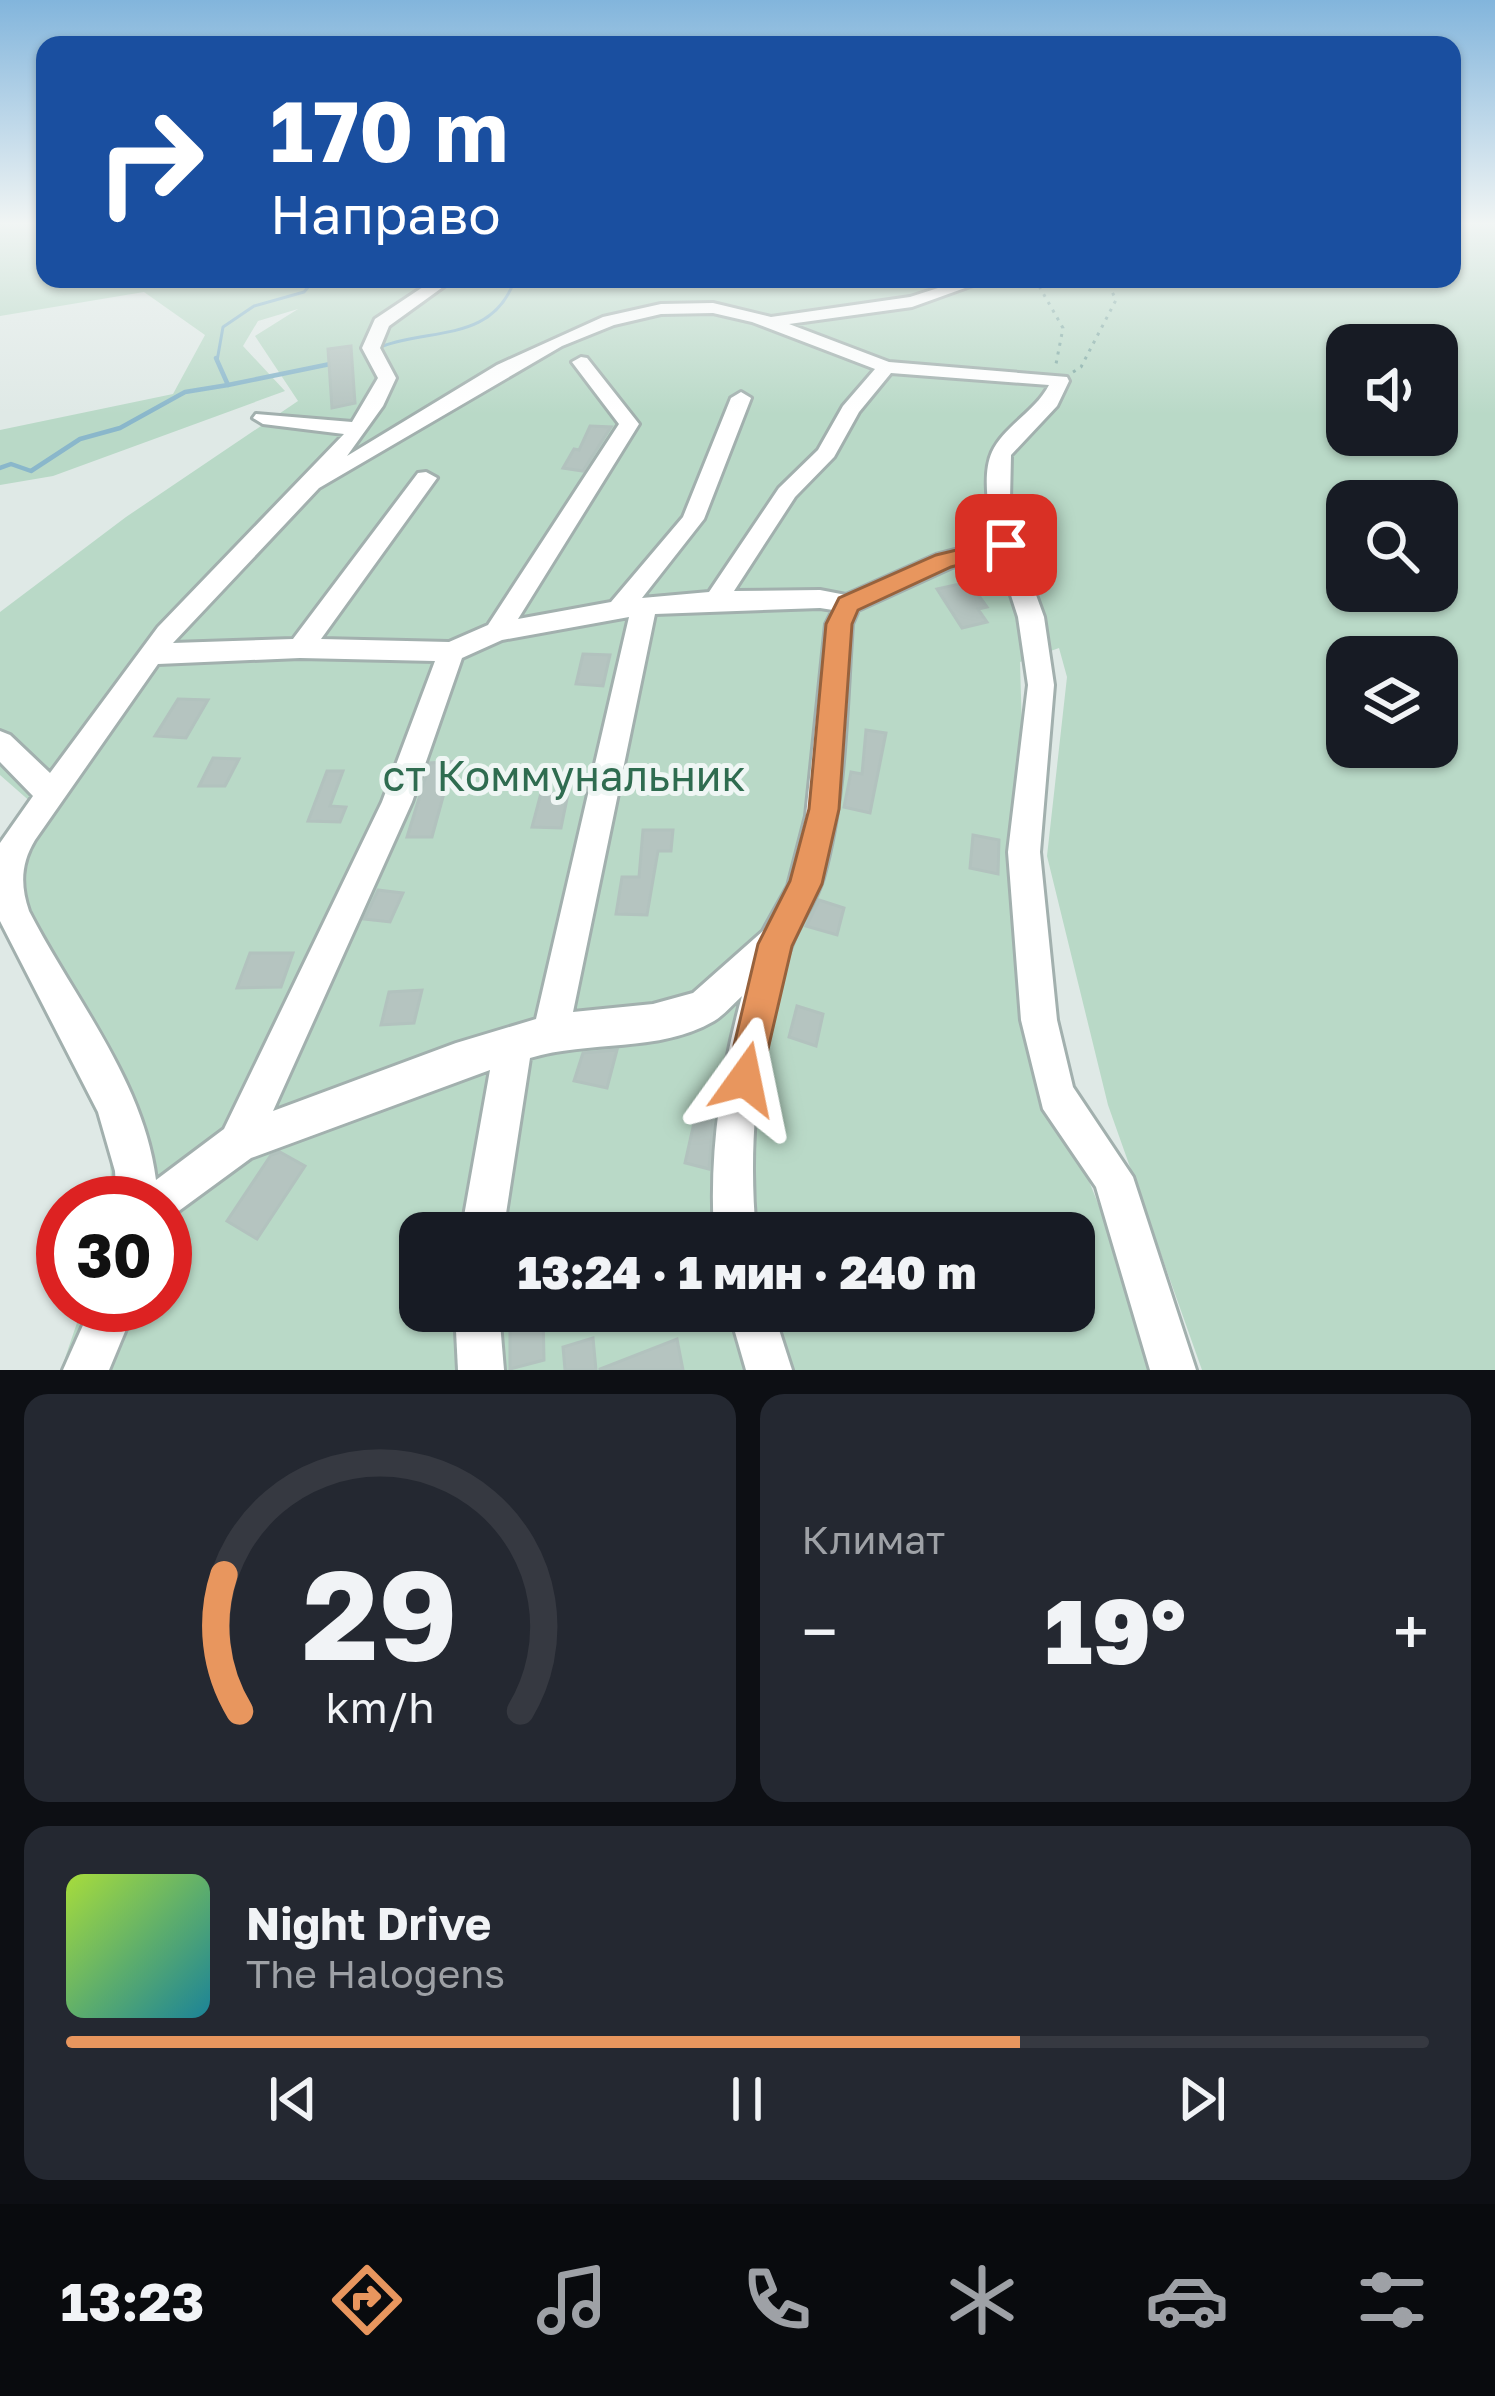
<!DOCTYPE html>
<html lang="ru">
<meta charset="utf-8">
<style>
body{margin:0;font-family:"Golos Text",sans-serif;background:#242831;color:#f1f3f6;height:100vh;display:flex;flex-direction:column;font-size:45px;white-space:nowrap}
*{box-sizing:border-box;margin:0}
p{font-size:39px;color:#9ea1a6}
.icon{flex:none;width:66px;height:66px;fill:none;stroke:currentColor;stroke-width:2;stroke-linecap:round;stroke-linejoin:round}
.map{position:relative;height:1370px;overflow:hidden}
.drawer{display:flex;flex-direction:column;gap:24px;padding:24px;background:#0d0f14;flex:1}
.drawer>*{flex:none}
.guide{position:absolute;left:36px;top:36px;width:1425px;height:252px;border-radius:24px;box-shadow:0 3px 9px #0004;background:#1a4fa0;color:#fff;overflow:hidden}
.buttons{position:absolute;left:1326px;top:324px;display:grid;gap:24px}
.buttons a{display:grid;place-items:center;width:132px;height:132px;border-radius:24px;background:#171b24;box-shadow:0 3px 9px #0004;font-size:60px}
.speed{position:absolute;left:36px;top:1176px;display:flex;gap:24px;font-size:60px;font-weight:700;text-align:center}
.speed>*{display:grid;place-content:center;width:156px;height:156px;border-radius:50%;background:#171b24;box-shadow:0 3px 9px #0004;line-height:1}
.speed .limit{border:18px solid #d22;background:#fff;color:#111}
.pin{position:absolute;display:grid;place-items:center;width:102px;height:102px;color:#fff;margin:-51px;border-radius:24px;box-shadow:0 6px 18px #0006}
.me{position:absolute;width:132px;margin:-66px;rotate:12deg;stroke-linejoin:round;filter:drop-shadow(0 0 9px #0008)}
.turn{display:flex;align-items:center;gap:42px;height:252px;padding:0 36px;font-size:54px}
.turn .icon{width:156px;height:156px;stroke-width:2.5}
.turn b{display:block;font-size:84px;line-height:102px}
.big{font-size:90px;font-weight:800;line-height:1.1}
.drawer .widget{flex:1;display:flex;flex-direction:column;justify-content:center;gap:18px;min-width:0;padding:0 42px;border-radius:24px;background:#242831}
.drawer .dial{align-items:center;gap:0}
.dial svg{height:312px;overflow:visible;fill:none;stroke:#363941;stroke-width:7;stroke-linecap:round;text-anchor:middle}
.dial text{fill:#f1f3f6;stroke:none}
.song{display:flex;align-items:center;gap:36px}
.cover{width:144px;height:144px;border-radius:18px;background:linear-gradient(135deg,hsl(80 70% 55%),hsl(190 70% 35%))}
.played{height:12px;border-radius:6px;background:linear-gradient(90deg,#e8965e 70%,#363941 70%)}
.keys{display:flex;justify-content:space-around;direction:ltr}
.heat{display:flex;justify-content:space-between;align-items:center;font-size:66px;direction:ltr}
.drawer .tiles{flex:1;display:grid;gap:24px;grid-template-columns:1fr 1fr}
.widget:last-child{grid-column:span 2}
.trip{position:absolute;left:399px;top:1212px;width:696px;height:120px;border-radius:24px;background:#171b24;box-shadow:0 3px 9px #0004;font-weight:800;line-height:120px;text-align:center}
.menu{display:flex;height:192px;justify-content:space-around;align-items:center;background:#090b0e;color:#9ea1a6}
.menu .icon{width:84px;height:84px}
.menu .current{color:#e8965e}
.menu b{font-size:54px;color:#f1f3f6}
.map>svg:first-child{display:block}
</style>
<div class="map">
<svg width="1495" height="1370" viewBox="0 0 1495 1370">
<rect width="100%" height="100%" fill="#dfe9e6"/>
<!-- green -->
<path fill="#b9d9c7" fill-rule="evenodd" d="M0 222H45V279H1452V222H1495V1370H1202L1108 1105 1047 856 1067 677 1059 648 1020 662 1031 1037 1165 1370H61L83 1305H165V1203H112L109 1140 43 1010 0 904V858L33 804 0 775V612L126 517 298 401 255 336 298 309 258 321 243 346 285 391 53 476 0 485V430L173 394 205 335 144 292 0 316ZM1347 345H1437V435H1347ZM1347 501H1437V591H1347ZM1347 657H1437V747H1347ZM420 1233H1074V1311H420Z"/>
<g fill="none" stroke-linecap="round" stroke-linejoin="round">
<!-- stream-far1 -->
<g stroke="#8ab7cb" stroke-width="3">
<path d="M383 346C433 328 493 342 515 279"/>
<path d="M217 361 223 327 254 306 304 292 315 279"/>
</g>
<!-- stream -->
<g stroke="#8ab7cb" stroke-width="4.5">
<path d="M228 385 335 363"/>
<path d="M0 468 11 464 31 471 80 439 120 428 185 392 228 385 216 358"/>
</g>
</g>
<!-- building -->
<g fill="#b5c4c0" stroke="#b2c2be" stroke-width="3">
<path d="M351 346 355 403 332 408 328 349Z"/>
<path d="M590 426 611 427 583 471 563 468 574 449 579 450Z"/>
<path d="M969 582 987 607 978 609 987 622 962 628 937 589Z"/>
<path d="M583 654 610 655 603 686 576 684Z"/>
<path d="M178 699 208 700 186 738 155 736Z"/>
<path d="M866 730 886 733 870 813 844 807 851 772 862 774Z"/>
<path d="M213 758 239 759 225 786H199Z"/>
<path d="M461 761 455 785 446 786 432 837H407L430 763Z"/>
<path d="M327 771H343L330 806 346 807 340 822 308 821Z"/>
<path d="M541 793 568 794 561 828 532 827Z"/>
<path d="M643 830H673L671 851H658L647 915 616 914 622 877H639Z"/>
<path d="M973 835 999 840 998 874 970 868Z"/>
<path d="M378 890 403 893 390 922 364 919Z"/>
<path d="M819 900 844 908 837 935 806 926Z"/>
<path d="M250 953H293L281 987 237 988Z"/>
<path d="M422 990 414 1023 381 1025 389 992Z"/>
<path d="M797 1006 823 1014 816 1046 789 1037Z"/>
<path d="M617 1050 607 1088 574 1081 583 1053Z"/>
<path d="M696 1114 713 1119 709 1169 685 1163Z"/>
<path d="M280 1152 305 1166 257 1239 227 1221 271 1155Z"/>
<path d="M510 1311H543L544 1360 510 1369Z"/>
<path d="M593 1338 596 1370H565L563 1347Z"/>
<path d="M677 1339 683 1370H600V1369Z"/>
</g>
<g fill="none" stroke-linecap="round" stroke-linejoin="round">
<!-- minor casing -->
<g stroke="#a2b0ae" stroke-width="6">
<g id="minor">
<path d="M435 279H454L389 326 380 348 396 378 383 406 347 456 497 365 603 317 661 304 713 303 771 317 910 297 966 279H990L912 307 789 324 889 362 1067 377 1069 381 1057 406 1011 455 1010 500 1018 545 1044 617 1054 685 1040 852 1057 1020 1073 1087 1133 1177 1196 1370H1150L1096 1187 1043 1109 1021 1020 1008 852 1028 685 1018 617 998 555 952 567 858 610 852 624C846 709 846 796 823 878 816 902 801 921 792 944 758 1032 747 1140 756 1233H714C709 1153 721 1073 742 996 733 1004 724 1015 714 1021 660 1053 588 1040 530 1058L503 1233H461L490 1070 251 1158 165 1221V1203H117L115 1171 98 1112 0 921V843L33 796 0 762V731L10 735 50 773 158 627 344 434 263 424 253 418 256 414 352 422 378 378 362 348 375 319ZM713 313 752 322 875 369 843 406 818 450 779 488 709 592 642 598 704 519 751 398 741 392 731 398 683 517 611 602 518 619 639 424 587 358 581 357 572 362 619 424 488 625 449 642 321 639 437 478 426 472 418 473 293 639 173 643 319 488 562 346 614 325 661 314ZM891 373 1049 385C1036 411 1004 426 992 452 981 476 990 516 994 540L936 555 846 595 820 590 734 591 795 497 834 457 859 412ZM820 608 833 610 826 624 806 816 788 886 763 931 693 993 653 1004 573 1012 655 614ZM629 617 536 1019 456 1043 273 1111 412 802 462 658 502 640ZM300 658 435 661 382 802 224 1129 156 1180C144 1081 73 997 29 911 20 885 21 863 35 840L158 664Z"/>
<path d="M92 1305H136L109 1370H63Z"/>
<path d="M455 1311H499L504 1370H458Z"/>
<path d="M729 1311H773L792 1370H746Z"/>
</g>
</g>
<!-- path -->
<g stroke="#82aba5" stroke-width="3" stroke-dasharray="3 6" stroke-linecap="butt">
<path d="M1044 279 1039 286 1063 328 1056 364"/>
<path d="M1073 372 1081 367 1116 300 1106 279"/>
</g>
<!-- minor -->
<use href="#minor" fill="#fff" fill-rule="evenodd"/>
</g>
<!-- sky -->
<linearGradient id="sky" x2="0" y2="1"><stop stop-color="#82b5dc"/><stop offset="0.54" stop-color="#f1f5f4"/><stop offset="1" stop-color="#f1f5f4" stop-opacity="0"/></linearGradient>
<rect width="1495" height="414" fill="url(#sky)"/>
<!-- route -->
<path fill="#e8965e" stroke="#97623d" stroke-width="3" d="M1006 538 1018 545 1014 551 951 567 858 610 852 624 839 809 822 884 792 946 758 1092 745 1098 731 1092 726 1079 758 944 790 881 809 809 826 624 839 598 936 555Z"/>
<g text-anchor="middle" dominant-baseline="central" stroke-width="10" stroke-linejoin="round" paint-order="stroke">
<!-- park labels -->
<g font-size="42" fill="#2f6c50" stroke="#eff6f4">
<text x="564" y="775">ст Коммунальник</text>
</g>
</g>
</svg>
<div class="buttons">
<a><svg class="icon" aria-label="sound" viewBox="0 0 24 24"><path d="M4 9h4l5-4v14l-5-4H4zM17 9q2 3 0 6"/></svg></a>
<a><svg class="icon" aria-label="search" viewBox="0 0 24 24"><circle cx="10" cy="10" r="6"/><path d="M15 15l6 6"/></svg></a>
<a><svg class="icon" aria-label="layers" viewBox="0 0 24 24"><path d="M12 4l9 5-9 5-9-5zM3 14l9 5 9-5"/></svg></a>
</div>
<div class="speed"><div class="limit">30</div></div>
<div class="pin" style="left:1006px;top:545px;background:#d93025"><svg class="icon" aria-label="arrive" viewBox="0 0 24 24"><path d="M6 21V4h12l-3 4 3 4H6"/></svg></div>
<svg class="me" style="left:745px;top:1079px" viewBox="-20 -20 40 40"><path d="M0-17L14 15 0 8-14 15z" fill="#e8965e" stroke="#fff" stroke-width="4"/></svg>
<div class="trip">13:24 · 1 мин · 240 m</div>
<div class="guide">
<div class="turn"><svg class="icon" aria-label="right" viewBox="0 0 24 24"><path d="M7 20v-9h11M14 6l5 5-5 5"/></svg><div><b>170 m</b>Направо</div></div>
</div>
</div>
<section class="drawer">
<div class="tiles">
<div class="widget dial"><svg viewBox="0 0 100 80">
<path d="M14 69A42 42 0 1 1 86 69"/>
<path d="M14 69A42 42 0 0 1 10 34" stroke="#e8965e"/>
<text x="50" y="56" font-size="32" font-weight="700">29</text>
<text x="50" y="72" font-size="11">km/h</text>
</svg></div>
<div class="widget"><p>Климат</p>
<div class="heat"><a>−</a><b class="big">19°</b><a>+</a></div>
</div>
<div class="widget">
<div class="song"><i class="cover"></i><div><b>Night Drive</b><p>The Halogens</p></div></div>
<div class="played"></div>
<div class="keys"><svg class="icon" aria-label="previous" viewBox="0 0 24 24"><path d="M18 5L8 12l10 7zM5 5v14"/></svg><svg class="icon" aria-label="pause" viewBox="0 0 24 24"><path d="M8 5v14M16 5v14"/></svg><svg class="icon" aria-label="next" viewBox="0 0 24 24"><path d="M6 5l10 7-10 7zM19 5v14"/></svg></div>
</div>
</div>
</section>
<nav class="menu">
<b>13:23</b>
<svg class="icon current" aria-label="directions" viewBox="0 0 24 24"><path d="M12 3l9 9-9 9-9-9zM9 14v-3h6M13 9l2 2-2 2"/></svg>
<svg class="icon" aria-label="music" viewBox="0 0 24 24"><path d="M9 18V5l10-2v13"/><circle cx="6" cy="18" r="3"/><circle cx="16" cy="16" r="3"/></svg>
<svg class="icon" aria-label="phone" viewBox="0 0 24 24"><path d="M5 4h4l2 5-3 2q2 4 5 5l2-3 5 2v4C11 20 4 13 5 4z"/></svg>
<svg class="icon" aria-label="climate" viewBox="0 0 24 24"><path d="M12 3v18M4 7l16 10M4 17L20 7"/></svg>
<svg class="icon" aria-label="car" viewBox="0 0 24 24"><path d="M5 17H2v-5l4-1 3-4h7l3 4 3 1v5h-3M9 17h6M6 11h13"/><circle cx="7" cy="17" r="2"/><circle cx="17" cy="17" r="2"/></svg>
<svg class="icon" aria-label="filters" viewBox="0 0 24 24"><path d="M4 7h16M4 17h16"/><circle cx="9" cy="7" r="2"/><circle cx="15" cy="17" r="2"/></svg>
</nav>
